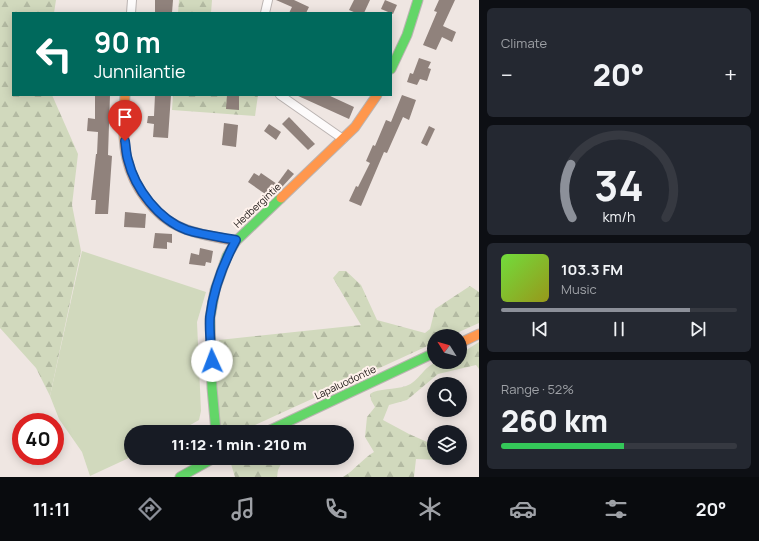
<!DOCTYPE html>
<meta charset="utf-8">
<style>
body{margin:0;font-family:Manrope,sans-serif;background:#242831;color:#f1f3f6;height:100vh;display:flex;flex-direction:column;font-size:15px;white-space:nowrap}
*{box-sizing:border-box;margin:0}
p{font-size:13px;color:#9ea1a6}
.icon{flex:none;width:22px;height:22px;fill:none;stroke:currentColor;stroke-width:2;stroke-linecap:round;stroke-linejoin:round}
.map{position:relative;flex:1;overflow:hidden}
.panel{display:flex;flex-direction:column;gap:8px;padding:8px;background:#0d0f14;width:280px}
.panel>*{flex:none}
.hud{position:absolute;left:12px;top:12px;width:380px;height:84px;border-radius:0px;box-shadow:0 2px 10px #0003;background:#00695c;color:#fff;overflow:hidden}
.needle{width:26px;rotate:307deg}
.tools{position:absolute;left:427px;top:329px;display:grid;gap:8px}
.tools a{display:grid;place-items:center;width:40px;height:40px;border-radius:50%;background:#171b24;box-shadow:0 2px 10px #0003;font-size:20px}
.speed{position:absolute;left:12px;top:413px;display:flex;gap:8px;font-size:20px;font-weight:700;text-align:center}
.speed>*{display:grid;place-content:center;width:52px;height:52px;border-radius:50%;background:#171b24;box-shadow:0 2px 10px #0003;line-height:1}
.speed .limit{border:6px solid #d22;background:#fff;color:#111}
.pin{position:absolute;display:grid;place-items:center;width:34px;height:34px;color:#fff;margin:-41px -17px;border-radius:50% 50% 50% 0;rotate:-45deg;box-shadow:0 0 4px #0007}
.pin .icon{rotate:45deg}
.me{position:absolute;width:44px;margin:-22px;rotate:358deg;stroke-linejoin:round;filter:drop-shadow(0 0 3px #0008)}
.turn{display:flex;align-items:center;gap:14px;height:84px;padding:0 16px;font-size:18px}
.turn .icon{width:52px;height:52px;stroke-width:2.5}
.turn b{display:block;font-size:28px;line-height:34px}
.big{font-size:30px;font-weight:800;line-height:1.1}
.panel .card{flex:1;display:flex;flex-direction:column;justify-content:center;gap:6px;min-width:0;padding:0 14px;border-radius:6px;background:#242831}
.panel .dial{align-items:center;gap:0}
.dial svg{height:104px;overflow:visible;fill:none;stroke:#363941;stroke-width:7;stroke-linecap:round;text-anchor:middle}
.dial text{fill:#f1f3f6;stroke:none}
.song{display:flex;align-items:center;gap:12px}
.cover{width:48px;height:48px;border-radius:6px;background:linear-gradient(135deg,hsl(100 70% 55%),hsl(60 70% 35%))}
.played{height:4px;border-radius:2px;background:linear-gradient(90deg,#8c9099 80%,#363941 80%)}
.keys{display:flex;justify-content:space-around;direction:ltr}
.heat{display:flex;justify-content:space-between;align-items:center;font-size:22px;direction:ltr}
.charge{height:6px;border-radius:3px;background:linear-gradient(90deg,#34c759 52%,#363941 0)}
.trip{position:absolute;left:124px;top:425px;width:230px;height:40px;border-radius:20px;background:#171b24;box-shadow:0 2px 10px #0003;font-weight:800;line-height:40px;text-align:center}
.menu{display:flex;height:64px;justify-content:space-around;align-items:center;background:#090b0e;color:#9ea1a6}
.menu .icon{width:28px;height:28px}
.menu .current{color:#8c9099}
.menu b{font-size:18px;color:#f1f3f6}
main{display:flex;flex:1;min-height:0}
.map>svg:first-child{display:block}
</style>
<main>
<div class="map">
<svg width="479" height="477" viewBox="0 0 479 477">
<defs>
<pattern id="forest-firs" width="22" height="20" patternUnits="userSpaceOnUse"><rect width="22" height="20" fill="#d1d9bd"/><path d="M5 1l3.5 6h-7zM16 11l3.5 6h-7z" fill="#b3baa2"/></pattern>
</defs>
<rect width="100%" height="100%" fill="#efe6e2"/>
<!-- grass -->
<path fill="#d1d9bd" d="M82 251 206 292 197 322 201 411 199 420 178 432H131V457L90 476 82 452 59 419 50 396Z"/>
<!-- forest -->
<g fill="url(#forest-firs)">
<path d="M0 0H56L54 13H13V95H52L78 154 72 205 81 251 50 396 36 368 0 328Z"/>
<path d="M179 0H212L211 13H178Z"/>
<path d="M173 95H258L255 116 172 110Z"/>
<path d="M339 271H346L361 285 377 320 425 333 430 329 435 309 470 286 479 292V323L450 336H434V343L240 432 222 431 216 411 219 340 361 325 333 278Z"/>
<path d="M479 342V369L476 365 438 374 407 400 389 405 383 420 409 434 434 445V458H437V460L416 459 414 477H343C355 470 362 459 374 452L365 437 367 417 375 407 371 400 370 394C378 388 395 390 406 386 419 382 424 365 438 362 444 360 453 362 460 362V354Z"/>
<path d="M257 458H284L278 470 277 477H235L231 464C241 464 249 464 257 458Z"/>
</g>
<!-- building -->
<g fill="#90827c">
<path d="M155 0H173L172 13H155Z"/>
<path d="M276 0H294L309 7 306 13H289L292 7Z"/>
<path d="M354 0H370L364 13H356L349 10Z"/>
<path d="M385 0 397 5 393 14 381 9Z"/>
<path d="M439 0H455L443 26 456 32 452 42 442 37 436 50 423 45 437 12 434 11Z"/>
<path d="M419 58 431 62 428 68 431 69 427 81 420 79 417 85 407 82 410 73 413 74Z"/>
<path d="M95 95H110L108 155 112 156 108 214H95L96 200H91L96 154H97L98 132 87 131 88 118 95 119Z"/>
<path d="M155 95H171L168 138 153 137 154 124 147 123 148 116H154Z"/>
<path d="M227 95H239V110L226 109Z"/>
<path d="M296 95H328L354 107 349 119Z"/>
<path d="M402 95 416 100 409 120 403 117 387 153 384 152 361 206 349 201 356 186 358 187 370 163 366 161 373 145 375 146 386 120 391 122Z"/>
<path d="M289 117 315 144 308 150 282 124Z"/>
<path d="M224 123 238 125 236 147 222 145Z"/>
<path d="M269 124 281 132 276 140 264 131Z"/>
<path d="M429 126 435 129 427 146 421 143Z"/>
<path d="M288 169 294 174 282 187 277 184Z"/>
<path d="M254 173 259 176 261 173 277 184 268 196 248 182Z"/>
<path d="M125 212 146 214 145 228 124 227Z"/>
<path d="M155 233 172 234V243L167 242V249L153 248Z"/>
<path d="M200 248 213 251 211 263 206 262 205 266 189 264 191 253 199 255Z"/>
</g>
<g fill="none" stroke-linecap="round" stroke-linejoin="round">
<!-- street casing -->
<g stroke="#bbb4b2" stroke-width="10">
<g id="street">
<path d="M131 13 132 0"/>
<path d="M265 13 268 0"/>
<path d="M280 95 343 139"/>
</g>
</g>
<!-- fast casing -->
<g stroke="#bbb4b2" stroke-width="11">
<g id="fast">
<path d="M391 69 407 35 418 0"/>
<path d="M216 432 212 388 210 318 215 290 227 256 236 241 281 198"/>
<path d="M266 432 434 353"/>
<path d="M180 477 214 458"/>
</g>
</g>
<!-- slow casing -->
<g stroke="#bbb4b2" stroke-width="11">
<g id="slow">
<path d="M125 95C124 116 122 138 127 159 133 186 154 216 180 227 197 235 217 237 236 241"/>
<path d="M281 198 355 127 377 95"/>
<path d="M460 343 479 334"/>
</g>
</g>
<!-- street -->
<use href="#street" stroke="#fdfbfb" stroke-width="8"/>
<!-- fast -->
<use href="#fast" stroke="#63d668" stroke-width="9"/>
<!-- slow -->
<use href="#slow" stroke="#ff974d" stroke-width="9"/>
</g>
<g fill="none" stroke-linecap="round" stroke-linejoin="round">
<!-- route casing -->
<g stroke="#114b97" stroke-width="10">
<path id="route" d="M125 141C126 147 126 154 128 160 135 189 159 220 187 230 203 235 220 237 236 240 223 264 213 291 210 317 209 331 211 347 212 361"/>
</g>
<!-- route -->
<use href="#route" stroke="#1a73e8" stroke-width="7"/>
</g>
<g text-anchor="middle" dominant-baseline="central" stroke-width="4" stroke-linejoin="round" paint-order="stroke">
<!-- street labels -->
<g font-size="10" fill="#1d1715" stroke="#fff2ec">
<text transform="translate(257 205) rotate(-43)">Hedbergintie</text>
<text transform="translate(345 382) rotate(-25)">Lapaluodontie</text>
</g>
</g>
</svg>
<div class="tools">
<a><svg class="needle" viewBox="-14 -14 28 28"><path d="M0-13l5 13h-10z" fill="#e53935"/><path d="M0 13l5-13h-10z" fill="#9ea1a6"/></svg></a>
<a><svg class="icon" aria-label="search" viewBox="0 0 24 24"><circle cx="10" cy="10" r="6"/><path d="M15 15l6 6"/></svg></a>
<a><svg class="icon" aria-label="layers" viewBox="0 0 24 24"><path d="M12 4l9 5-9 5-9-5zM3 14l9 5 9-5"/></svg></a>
</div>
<div class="speed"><div class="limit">40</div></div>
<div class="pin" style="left:125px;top:141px;background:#d93025"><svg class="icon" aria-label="arrive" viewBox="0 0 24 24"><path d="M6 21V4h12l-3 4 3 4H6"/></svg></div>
<svg class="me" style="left:212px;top:361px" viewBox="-20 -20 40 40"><circle r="19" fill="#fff"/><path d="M0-13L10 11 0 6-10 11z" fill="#1a73e8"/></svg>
<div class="trip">11:12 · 1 min · 210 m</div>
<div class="hud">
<div class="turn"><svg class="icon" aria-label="left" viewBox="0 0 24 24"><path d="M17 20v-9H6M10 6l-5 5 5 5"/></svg><div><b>90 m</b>Junnilantie</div></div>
</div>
</div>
<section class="panel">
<div class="card"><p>Climate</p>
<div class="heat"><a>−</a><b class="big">20°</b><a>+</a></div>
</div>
<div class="card dial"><svg viewBox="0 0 100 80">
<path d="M14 69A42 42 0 1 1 86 69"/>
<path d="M14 69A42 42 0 0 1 13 28" stroke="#8c9099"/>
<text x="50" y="56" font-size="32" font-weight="700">34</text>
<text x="50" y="72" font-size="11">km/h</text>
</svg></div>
<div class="card">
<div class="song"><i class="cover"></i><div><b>103.3 FM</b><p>Music</p></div></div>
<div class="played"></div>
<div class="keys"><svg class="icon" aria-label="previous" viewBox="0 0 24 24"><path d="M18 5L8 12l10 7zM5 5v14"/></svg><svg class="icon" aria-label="pause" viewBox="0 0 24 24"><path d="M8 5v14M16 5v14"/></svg><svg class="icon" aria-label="next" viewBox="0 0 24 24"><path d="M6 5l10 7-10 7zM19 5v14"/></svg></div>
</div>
<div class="card"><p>Range · 52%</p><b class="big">260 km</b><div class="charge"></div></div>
</section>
</main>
<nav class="menu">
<b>11:11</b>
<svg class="icon current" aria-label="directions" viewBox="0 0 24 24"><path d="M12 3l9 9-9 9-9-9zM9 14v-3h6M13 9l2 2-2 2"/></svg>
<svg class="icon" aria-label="music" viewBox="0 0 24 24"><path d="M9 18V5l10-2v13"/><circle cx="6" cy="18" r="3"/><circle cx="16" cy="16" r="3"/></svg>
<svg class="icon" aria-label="phone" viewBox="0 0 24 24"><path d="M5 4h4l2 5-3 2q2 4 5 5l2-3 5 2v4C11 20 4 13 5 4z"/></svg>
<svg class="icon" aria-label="climate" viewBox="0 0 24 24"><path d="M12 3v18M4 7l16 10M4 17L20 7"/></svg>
<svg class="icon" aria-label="car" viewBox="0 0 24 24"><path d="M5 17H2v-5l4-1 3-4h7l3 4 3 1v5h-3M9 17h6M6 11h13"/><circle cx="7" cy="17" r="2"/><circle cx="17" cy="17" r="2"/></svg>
<svg class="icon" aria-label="filters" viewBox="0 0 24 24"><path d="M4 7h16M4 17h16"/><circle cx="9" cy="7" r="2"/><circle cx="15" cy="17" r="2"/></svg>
<b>20°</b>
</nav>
